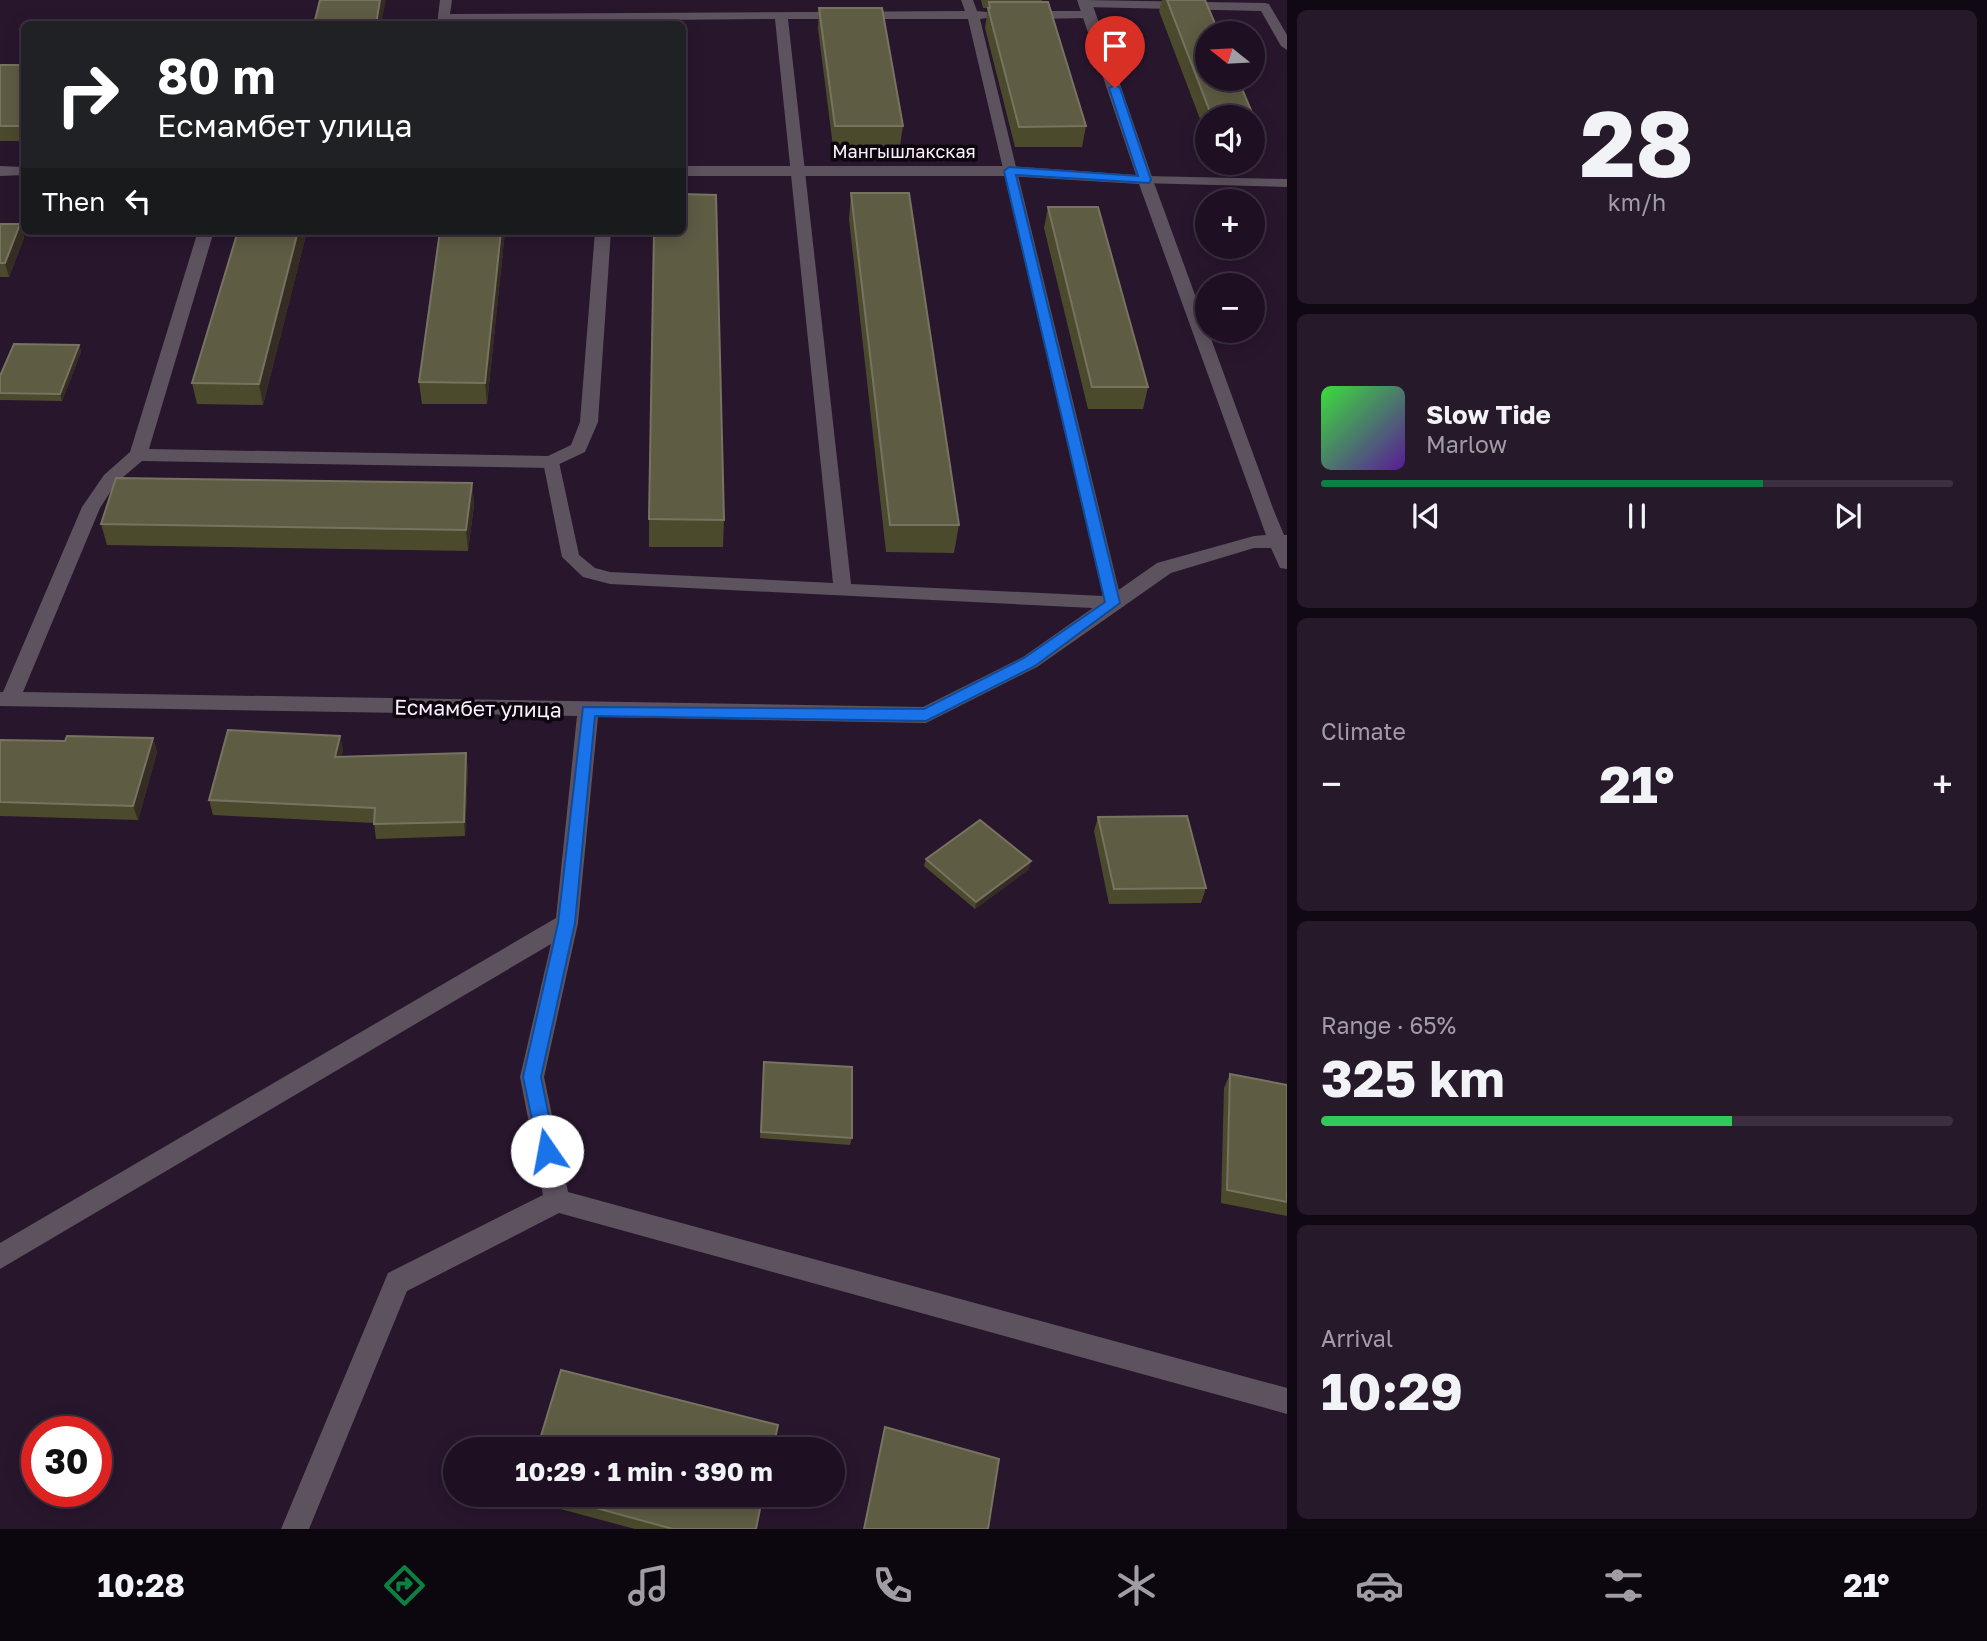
<!DOCTYPE html>
<meta charset="utf-8">
<style>
body{margin:0;font-family:"Golos Text",sans-serif;background:#26192a;color:#f1f3f6;height:100vh;display:flex;flex-direction:column;font-size:26px;white-space:nowrap}
*{box-sizing:border-box;margin:0}
p{font-size:23px;color:#a19da5}
.icon{flex:none;width:38px;height:38px;fill:none;stroke:currentColor;stroke-width:2;stroke-linecap:round;stroke-linejoin:round}
.map{position:relative;flex:1;overflow:hidden}
.side{display:flex;flex-direction:column;gap:10px;padding:10px;background:#100913;width:700px}
.side>*{flex:none}
.top-card{position:absolute;left:21px;top:21px;width:665px;height:214px;border-radius:10px;box-shadow:0 4px 18px #0003,0 0 0 2px #3c3040;background:#202124;color:#fff;overflow:hidden}
.needle{width:46px;rotate:288deg}
.tools{position:absolute;left:1195px;top:21px;display:grid;gap:14px}
.tools a{display:grid;place-items:center;width:70px;height:70px;border-radius:50%;background:#1e1022;box-shadow:0 4px 18px #0003,0 0 0 2px #3c3040;font-size:35px}
.speed{position:absolute;left:21px;top:1416px;display:flex;gap:14px;font-size:35px;font-weight:700;text-align:center}
.speed>*{display:grid;place-content:center;width:91px;height:91px;border-radius:50%;background:#1e1022;box-shadow:0 4px 18px #0003,0 0 0 2px #3c3040;line-height:1}
.speed .limit{border:10px solid #d22;background:#fff;color:#111}
.pin{position:absolute;display:grid;place-items:center;width:60px;height:60px;color:#fff;margin:-72px -30px;border-radius:50% 50% 50% 0;rotate:-45deg;box-shadow:0 0 7px #0007}
.pin .icon{rotate:45deg}
.me{position:absolute;width:77px;margin:-38px;rotate:348deg;stroke-linejoin:round;filter:drop-shadow(0 0 5px #0008)}
.turn{display:flex;align-items:center;gap:24px;height:147px;padding:0 21px;font-size:32px}
.turn .icon{width:91px;height:91px;stroke-width:2.5}
.turn b{display:block;font-size:49px;line-height:60px}
.then{display:flex;align-items:center;height:66px;padding:0 21px;background:#0003;gap:14px;font-size:26px}
.big{font-size:52px;font-weight:700;line-height:1.1}
.side .tile{flex:1;display:flex;flex-direction:column;justify-content:center;gap:10px;min-width:0;padding:0 24px;border-radius:10px;background:#26192a}
.side .dial{align-items:center;gap:0}
.dial b{font-size:91px;line-height:1}
.song{display:flex;align-items:center;gap:21px}
.cover{width:84px;height:84px;border-radius:10px;background:linear-gradient(135deg,hsl(120 70% 55%),hsl(270 70% 35%))}
.played{height:7px;border-radius:4px;background:linear-gradient(90deg,#0b8043 70%,#3c3040 70%)}
.keys{display:flex;justify-content:space-around;direction:ltr}
.heat{display:flex;justify-content:space-between;align-items:center;font-size:38px;direction:ltr}
.charge{height:10px;border-radius:5px;background:linear-gradient(90deg,#34c759 65%,#3c3040 0)}
.trip{position:absolute;left:443px;top:1437px;width:402px;height:70px;border-radius:35px;background:#1e1022;box-shadow:0 4px 18px #0003,0 0 0 2px #3c3040;font-weight:700;line-height:70px;text-align:center}
.dock{display:flex;height:112px;justify-content:space-around;align-items:center;background:#0c060e;color:#a19da5}
.dock .icon{width:49px;height:49px}
.dock .current{color:#0b8043}
.dock b{font-size:32px;color:#f1f3f6}
main{display:flex;flex:1;min-height:0}
.map>svg:first-child{display:block}
</style>
<main>
<div class="map">
<svg width="1287" height="1529" viewBox="0 0 1287 1529">
<rect width="100%" height="100%" fill="#28162d"/>
<g fill="none" stroke-linecap="round" stroke-linejoin="round">
<!-- lane -->
<g fill="#5d535f" fill-rule="evenodd">
<path d="M440 0H452L450 14 965 11 961 0H973L977 11 987 12V18L980 19 1122 603 1119 607 1113 609 610 584 583 577 562 557 543 462 545 458H557L559 462 579 555 595 568 610 572 833 583 775 19 450 22 449 24H437ZM788 19H968L1103 596 851 584Z"/>
<path d="M1082 0 1265 3 1269 4 1287 35V50L1281 46 1261 11 1085 7 1079 3Z"/>
<path d="M1089 11 1095 15 1093 18 1027 19 1021 15 1027 11Z"/>
<path d="M1145 176 1287 179V187L1140 183 1138 180Z"/>
</g>
<!-- street -->
<g fill="#5d535f" fill-rule="evenodd">
<path d="M1077 0H1091L1153 180 1274 511 1284 535H1287V569L1280 568 1271 548H1254L1171 573 1037 667 926 723 598 717 578 923 544 1077 568 1192 1287 1388V1414L559 1213 407 1291 309 1529H281L388 1273 543 1195 520 1077 551 944 0 1269V1243L556 918 577 716 0 706V692H3L82 507 104 475 130 452 198 231H214L149 449 548 456 571 445 580 422 595 231H611L598 422 585 452 551 468 142 461 116 483 100 508 23 692 923 707 1023 657 1157 563 1254 536 1266 535 1139 184 1009 176H682V166H1009L1136 175Z"/>
<path d="M0 166 24 167V175L0 176Z"/>
</g>
</g>
<!-- wall -->
<g fill="#4b4a2d">
<path d="M981 0H1042L1086 126 1082 147H1015L985 28 988 8H983Z"/>
<path d="M1162 0H1205L1258 127 1253 146V117H1208V140L1159 11Z"/>
<path d="M819 8 903 126 900 146 833 147 818 28Z"/>
<rect x="0" y="65" width="24" height="76"/>
<path d="M851 193 959 525 954 553 886 552 849 219Z"/>
<path d="M1048 207 1148 387 1143 409H1088L1044 228Z"/>
<path d="M0 224H20L24 238 9 277H0Z"/>
<path d="M238 231H307L263 405 197 404 192 383Z"/>
<path d="M505 231 487 404H422L419 382Z"/>
<path d="M79 345 81 352 62 401 0 400V376Z"/>
<path d="M472 483 474 505 468 551 107 545 101 524Z"/>
<path d="M649 519 724 520 723 547H649Z"/>
<path d="M340 736 343 750 341 756 468 767 465 836 376 839 374 823 213 815 209 800Z"/>
<path d="M153 738 157 752 138 820 0 816V740L65 741Z"/>
<path d="M1098 817 1206 888 1201 903 1109 904 1094 831Z"/>
<path d="M926 859 1029 869 975 909 924 866Z"/>
<path d="M764 1062 852 1138 850 1145 760 1138Z"/>
<path d="M1230 1074 1287 1085V1216L1221 1203 1224 1088Z"/>
<path d="M526 1494H764L756 1529H635L527 1500Z"/>
</g>
<!-- shaded-wall -->
<g fill="#352d23">
<path d="M380 0H386L381 24H376Z"/>
<path d="M20 224 24 238 9 277 5 263Z"/>
<path d="M298 231H307L263 405 259 384Z"/>
<path d="M501 231H505L487 404 485 383Z"/>
<path d="M79 345 81 352 62 401 60 394Z"/>
<path d="M472 483 474 505 468 551 466 530Z"/>
<path d="M340 736 343 750 338 771 335 757Z"/>
<path d="M153 738 157 752 138 820 133 806Z"/>
<path d="M466 753 468 767 465 836 464 822Z"/>
<path d="M1031 861 1029 869 975 909 976 902Z"/>
</g>
<!-- building -->
<g fill="#5e5c43" stroke="#777360" stroke-width="2">
<path d="M320 0H380L376 24H314Z"/>
<path d="M1167 0H1205L1219 33H1208V79H1238L1258 127H1253V117H1212Z"/>
<path d="M989 2H1048L1086 126 1019 127 988 8H990Z"/>
<path d="M819 8H882L903 126H835Z"/>
<rect x="0" y="65" width="24" height="61"/>
<path d="M851 193H909L959 525H890Z"/>
<path d="M682 194 716 195 724 520 649 519 654 231H682Z"/>
<path d="M1048 207H1098L1148 387H1092Z"/>
<path d="M0 224H20L5 263H0Z"/>
<path d="M238 231H298L259 384 192 383Z"/>
<path d="M440 231H501L485 383 419 382Z"/>
<path d="M14 344 79 345 60 394 0 393V376Z"/>
<path d="M116 478 472 483 466 530 101 524Z"/>
<path d="M228 730 340 736 335 757 466 753 464 822 374 824 375 808 209 800Z"/>
<path d="M67 736 153 738 133 806 0 802V740L65 741Z"/>
<path d="M1187 816 1206 888 1114 889 1098 817Z"/>
<path d="M980 820 1031 861 976 902 926 859Z"/>
<path d="M764 1062 852 1067V1138L761 1132Z"/>
<path d="M1230 1074 1287 1085V1202L1227 1190Z"/>
<path d="M561 1370 778 1425 773 1449H537Z"/>
<path d="M885 1427 999 1459 988 1529H864Z"/>
<path d="M545 1494H763L756 1529H673Z"/>
</g>
<!-- route -->
<path fill="#1a73e8" stroke="#114b97" stroke-width="2" d="M1115 85 1120 88 1151 180 1149 183 1016 175 1120 603 1035 666 926 721 595 716 575 923 541 1077 556 1151 554 1157 547 1159 540 1157 523 1077 558 923 583 707 924 709 1024 658 1105 602 1004 171 1009 167 1138 176 1109 88Z"/>
<g text-anchor="middle" dominant-baseline="central" stroke-width="7" stroke-linejoin="round" paint-order="stroke">
<!-- far-street labels -->
<g font-size="18" fill="#fbf1fd" stroke="#0d060f">
<text x="904" y="151">Мангышлакская</text>
</g>
<!-- street labels -->
<g font-size="21" fill="#fbf1fd" stroke="#0d060f">
<text transform="translate(478 708) rotate(1)">Есмамбет улица</text>
</g>
</g>
</svg>
<div class="tools">
<a><svg class="needle" viewBox="-14 -14 28 28"><path d="M0-13l5 13h-10z" fill="#e53935"/><path d="M0 13l5-13h-10z" fill="#a19da5"/></svg></a>
<a><svg class="icon" aria-label="sound" viewBox="0 0 24 24"><path d="M4 9h4l5-4v14l-5-4H4zM17 9q2 3 0 6"/></svg></a>
<a>+</a>
<a>−</a>
</div>
<div class="speed"><div class="limit">30</div></div>
<div class="pin" style="left:1115px;top:88px;background:#d93025"><svg class="icon" aria-label="arrive" viewBox="0 0 24 24"><path d="M6 21V4h12l-3 4 3 4H6"/></svg></div>
<svg class="me" style="left:547px;top:1151px" viewBox="-20 -20 40 40"><circle r="19" fill="#fff"/><path d="M0-13L10 11 0 6-10 11z" fill="#1a73e8"/></svg>
<div class="trip">10:29 · 1 min · 390 m</div>
<div class="top-card">
<div class="turn"><svg class="icon" aria-label="right" viewBox="0 0 24 24"><path d="M7 20v-9h11M14 6l5 5-5 5"/></svg><div><b>80 m</b>Есмамбет улица</div></div>
<div class="then">Then<svg class="icon" aria-label="left" viewBox="0 0 24 24"><path d="M17 20v-9H6M10 6l-5 5 5 5"/></svg></div>
</div>
</div>
<section class="side">
<div class="tile dial"><b>28</b><p>km/h</p></div>
<div class="tile">
<div class="song"><i class="cover"></i><div><b>Slow Tide</b><p>Marlow</p></div></div>
<div class="played"></div>
<div class="keys"><svg class="icon" aria-label="previous" viewBox="0 0 24 24"><path d="M18 5L8 12l10 7zM5 5v14"/></svg><svg class="icon" aria-label="pause" viewBox="0 0 24 24"><path d="M8 5v14M16 5v14"/></svg><svg class="icon" aria-label="next" viewBox="0 0 24 24"><path d="M6 5l10 7-10 7zM19 5v14"/></svg></div>
</div>
<div class="tile"><p>Climate</p>
<div class="heat"><a>−</a><b class="big">21°</b><a>+</a></div>
</div>
<div class="tile"><p>Range · 65%</p><b class="big">325 km</b><div class="charge"></div></div>
<div class="tile"><p>Arrival</p><b class="big">10:29</b></div>
</section>
</main>
<nav class="dock">
<b>10:28</b>
<svg class="icon current" aria-label="directions" viewBox="0 0 24 24"><path d="M12 3l9 9-9 9-9-9zM9 14v-3h6M13 9l2 2-2 2"/></svg>
<svg class="icon" aria-label="music" viewBox="0 0 24 24"><path d="M9 18V5l10-2v13"/><circle cx="6" cy="18" r="3"/><circle cx="16" cy="16" r="3"/></svg>
<svg class="icon" aria-label="phone" viewBox="0 0 24 24"><path d="M5 4h4l2 5-3 2q2 4 5 5l2-3 5 2v4C11 20 4 13 5 4z"/></svg>
<svg class="icon" aria-label="climate" viewBox="0 0 24 24"><path d="M12 3v18M4 7l16 10M4 17L20 7"/></svg>
<svg class="icon" aria-label="car" viewBox="0 0 24 24"><path d="M5 17H2v-5l4-1 3-4h7l3 4 3 1v5h-3M9 17h6M6 11h13"/><circle cx="7" cy="17" r="2"/><circle cx="17" cy="17" r="2"/></svg>
<svg class="icon" aria-label="filters" viewBox="0 0 24 24"><path d="M4 7h16M4 17h16"/><circle cx="9" cy="7" r="2"/><circle cx="15" cy="17" r="2"/></svg>
<b>21°</b>
</nav>
